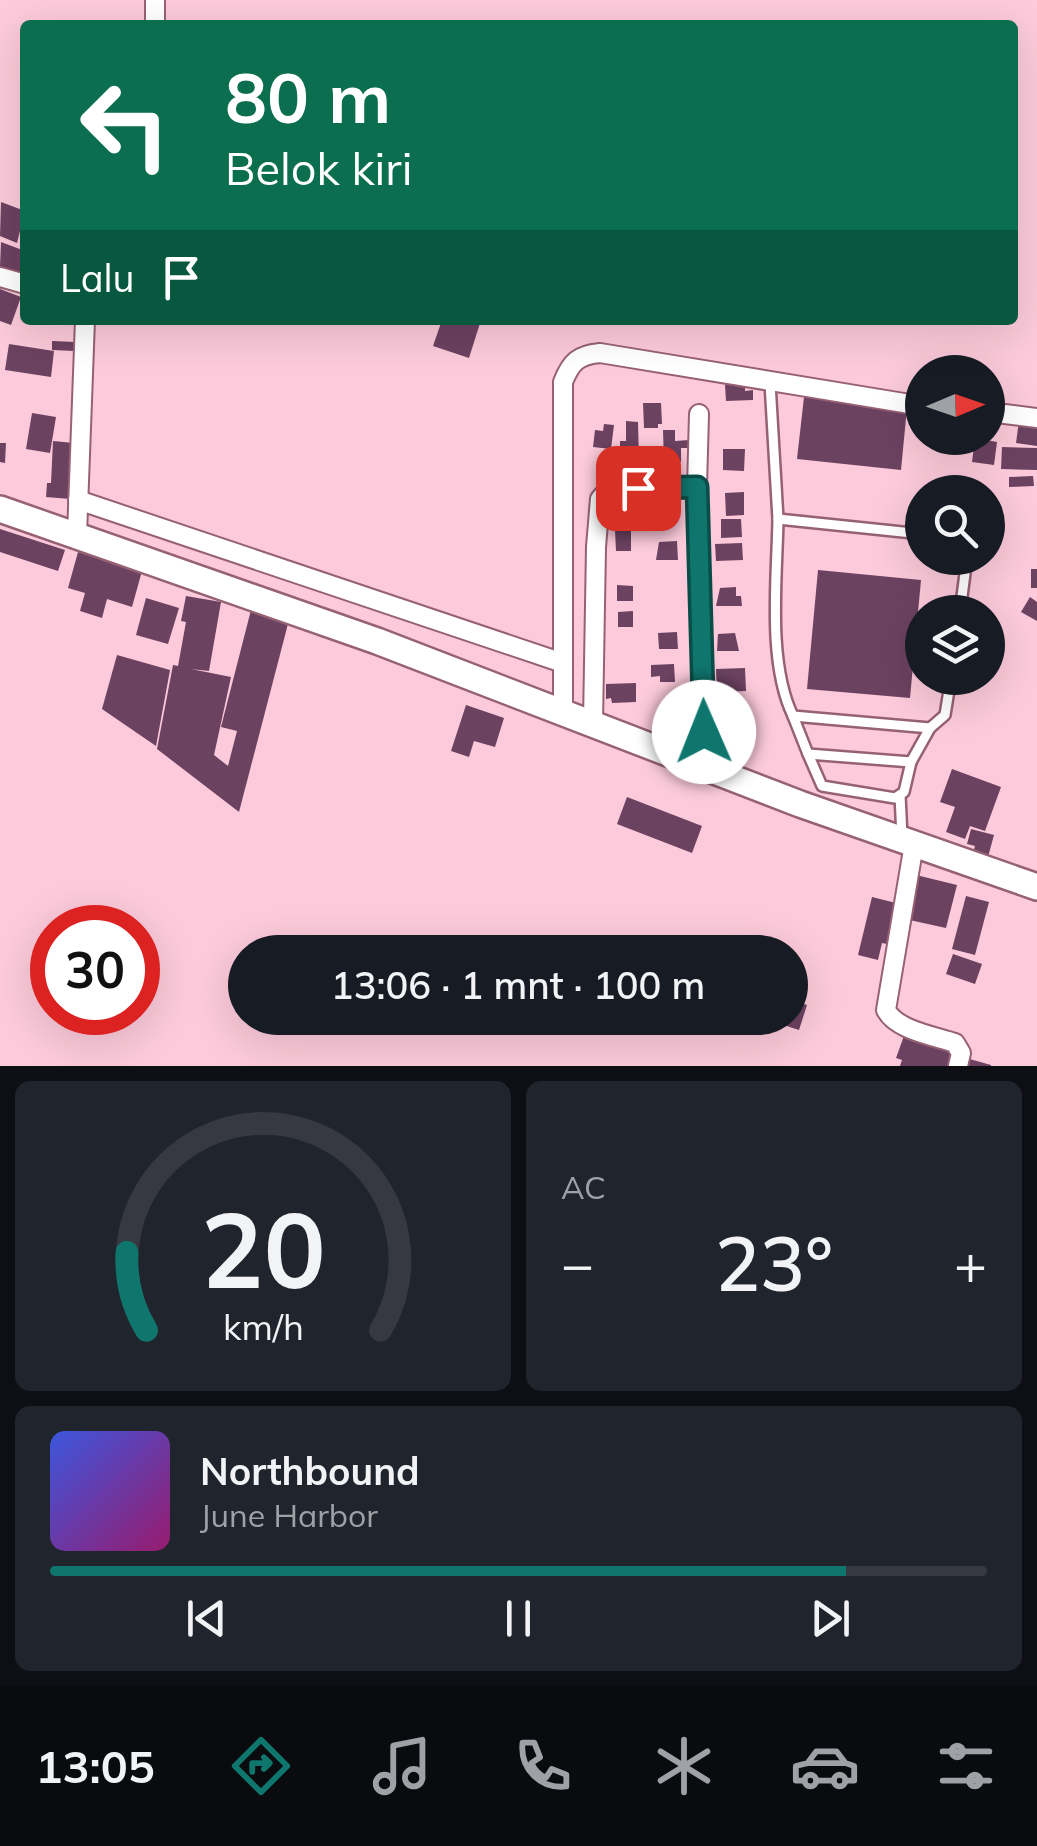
<!DOCTYPE html>
<html lang="id">
<meta charset="utf-8">
<style>
body{margin:0;font-family:Mulish,sans-serif;background:#20242c;color:#f1f3f6;height:100vh;display:flex;flex-direction:column;font-size:38px;white-space:nowrap}
*{box-sizing:border-box;margin:0}
p{font-size:32px;color:#9ea1a6}
.icon{flex:none;width:55px;height:55px;fill:none;stroke:currentColor;stroke-width:2;stroke-linecap:round;stroke-linejoin:round}
.map{position:relative;height:1066px;overflow:hidden}
.panel{display:flex;flex-direction:column;gap:15px;padding:15px;background:#0d0f14;flex:1}
.panel>*{flex:none}
.top-card{position:absolute;left:20px;top:20px;width:998px;height:305px;border-radius:10px;box-shadow:0 10px 40px #0002;background:#0b6e4f;color:#fff;overflow:hidden}
.needle{width:65px;rotate:88deg}
.tools{position:absolute;left:905px;top:355px;display:grid;gap:20px}
.tools a{display:grid;place-items:center;width:100px;height:100px;border-radius:50%;background:#171b24;box-shadow:0 10px 40px #0002;font-size:50px}
.speed{position:absolute;left:30px;top:905px;display:flex;gap:20px;font-size:50px;font-weight:700;text-align:center}
.speed>*{display:grid;place-content:center;width:130px;height:130px;border-radius:50%;background:#171b24;box-shadow:0 10px 40px #0002;line-height:1}
.speed .limit{border:15px solid #d22;background:#fff;color:#111}
.pin{position:absolute;display:grid;place-items:center;width:85px;height:85px;color:#fff;margin:-42px;border-radius:20px;box-shadow:0 5px 15px #0006}
.me{position:absolute;width:110px;margin:-55px;rotate:359deg;stroke-linejoin:round;filter:drop-shadow(0 0 8px #0008)}
.turn{display:flex;align-items:center;gap:35px;height:210px;padding:0 40px;font-size:45px}
.turn .icon{width:130px;height:130px;stroke-width:2.5}
.turn b{display:block;font-size:70px;line-height:85px}
.then{display:flex;align-items:center;height:95px;padding:0 40px;background:#0003;gap:20px;font-size:38px}
.big{font-size:75px;font-weight:600;line-height:1.1}
.panel .widget{flex:1;display:flex;flex-direction:column;justify-content:center;gap:15px;min-width:0;padding:0 35px;border-radius:15px;background:#20242c}
.panel .dial{align-items:center;gap:0}
.dial svg{height:260px;overflow:visible;fill:none;stroke:#363941;stroke-width:7;stroke-linecap:round;text-anchor:middle}
.dial text{fill:#f1f3f6;stroke:none}
.song{display:flex;align-items:center;gap:30px}
.cover{width:120px;height:120px;border-radius:15px;background:linear-gradient(135deg,hsl(230 70% 55%),hsl(320 70% 35%))}
.played{height:10px;border-radius:5px;background:linear-gradient(90deg,#0f766e 85%,#363941 85%)}
.keys{display:flex;justify-content:space-around;direction:ltr}
.heat{display:flex;justify-content:space-between;align-items:center;font-size:55px;direction:ltr}
.panel .tiles{flex:1;display:grid;gap:15px;grid-template-columns:1fr 1fr}
.widget:last-child{grid-column:span 2}
.trip{position:absolute;left:228px;top:935px;width:580px;height:100px;border-radius:50px;background:#171b24;box-shadow:0 10px 40px #0002;font-weight:600;line-height:100px;text-align:center}
.tabs{display:flex;height:160px;justify-content:space-around;align-items:center;background:#090b0e;color:#9ea1a6}
.tabs .icon{width:70px;height:70px}
.tabs .current{color:#0f766e}
.tabs b{font-size:45px;color:#f1f3f6}
.map>svg:first-child{display:block}
</style>
<div class="map">
<svg width="1037" height="1066" viewBox="0 0 1037 1066">
<rect width="100%" height="100%" fill="#fccada"/>
<!-- building -->
<g fill="#6c4261">
<path d="M1 202 25 211 17 243 0 236Z"/>
<path d="M1 242 25 251 22 275 0 267Z"/>
<path d="M0 289 21 297 11 325 0 321Z"/>
<path d="M442 320H481L469 358 433 346Z"/>
<path d="M52 341 75 342V351L52 350Z"/>
<path d="M9 344 54 351 51 377 5 370Z"/>
<path d="M745 384V391L753 390V400L726 401 725 385Z"/>
<path d="M804 397 907 408 901 470 797 459Z"/>
<path d="M643 403H661L662 424H658V428H644Z"/>
<path d="M32 413 56 417 50 453 26 449Z"/>
<path d="M626 421 638 422 639 461H620V441H626Z"/>
<path d="M1019 421 1037 423V446L1016 443Z"/>
<path d="M604 424 614 425 611 449 593 447 595 430 603 431Z"/>
<path d="M663 430H675V441L689 440V448H681V462L664 463Z"/>
<path d="M975 438 997 442 994 465 972 462Z"/>
<path d="M53 441 74 443 70 499 46 497 47 483H51Z"/>
<path d="M0 443H6L5 463 0 462Z"/>
<path d="M1002 447 1037 448V470L1001 469Z"/>
<path d="M723 449H745L744 471 723 470Z"/>
<path d="M1033 476 1034 486 1009 487V477Z"/>
<path d="M744 492V515L726 516 725 493Z"/>
<path d="M721 519H741L742 537 721 538Z"/>
<path d="M0 529 65 550 58 571 0 552Z"/>
<path d="M615 530H631V551H616Z"/>
<path d="M677 541 678 560H656L659 542Z"/>
<path d="M742 543 743 560 716 561 715 544Z"/>
<path d="M78 552 142 571 132 607 107 599 102 618 80 611 85 593 68 588Z"/>
<rect x="1031" y="569" width="6" height="19"/>
<path d="M818 570 921 580 910 698 807 689Z"/>
<path d="M617 585 633 586V601H617Z"/>
<path d="M736 587V596H741L742 606H716L720 588Z"/>
<path d="M186 596 221 602 209 671 191 669 231 677 214 755 228 766 237 731 221 727 251 610 289 620 239 812 157 749 173 665 178 666 186 622 181 621Z"/>
<path d="M1030 597 1037 602V621L1021 612Z"/>
<path d="M146 598 179 608 168 644 136 635Z"/>
<path d="M633 611V627H618V612Z"/>
<path d="M677 632 678 649H659L658 633Z"/>
<path d="M735 633 739 651H717L718 634Z"/>
<path d="M117 655 170 670 156 746 102 709Z"/>
<path d="M674 664 675 682H660V676L651 677V665Z"/>
<path d="M745 668 746 691 717 692 716 669Z"/>
<path d="M636 683V702L612 703 611 698 606 699V684Z"/>
<path d="M740 697 742 741 720 742 718 698Z"/>
<path d="M466 705 504 718 495 747 474 741 469 757 451 751Z"/>
<path d="M952 769 1001 787 985 831 970 826 965 839 946 832 955 807 940 802Z"/>
<path d="M627 797 702 826 692 853 617 824Z"/>
<path d="M971 829 994 835 988 857 973 853 975 846 967 844Z"/>
<path d="M916 875 957 885 946 928 905 919Z"/>
<path d="M966 896 989 902 975 955 952 949Z"/>
<path d="M872 897 900 904 895 927 891 926 887 944 882 943 878 960 858 955Z"/>
<path d="M953 954 982 964 975 984 946 974Z"/>
<path d="M790 1000 807 1005 799 1030 762 1018H790Z"/>
<path d="M905 1033 953 1051 948 1066H900L902 1060 896 1058Z"/>
<path d="M966 1058 991 1065V1066H963Z"/>
</g>
<g fill="none" stroke-linecap="round" stroke-linejoin="round">
<!-- lane casing -->
<g stroke="#976174" stroke-width="14">
<g id="lane">
<path d="M770 383 778 519 922 534"/>
<path d="M778 519C777 579 767 662 793 716L930 728"/>
<path d="M960 612 967 558"/>
<path d="M793 716 808 754 911 762 930 728 945 715 951 678"/>
<path d="M808 754 822 786 895 798 904 792 911 762"/>
<path d="M900 795 902 837"/>
</g>
</g>
<!-- street casing -->
<g stroke="#976174" stroke-width="22">
<g id="street">
<path d="M155 0V25"/>
<path d="M0 277 25 284"/>
<path d="M988 412 1037 418"/>
<path d="M699 414 697 487 704 766"/>
<path d="M78 500 563 663"/>
<path d="M77 535 85 320"/>
<path d="M563 711V382C571 362 578 355 600 353L922 406"/>
<path d="M593 722 596 547 600 499 606 492 617 489 697 487"/>
<path d="M914 844 886 1010C896 1030 934 1036 955 1043L961 1053 958 1066"/>
</g>
</g>
<!-- secondary casing -->
<g stroke="#976174" stroke-width="30">
<path id="secondary" d="M0 509 377 641 800 804 1037 887"/>
</g>
<!-- lane -->
<use href="#lane" stroke="#fff" stroke-width="9"/>
<!-- street -->
<use href="#street" stroke="#fff" stroke-width="18"/>
<!-- secondary -->
<use href="#secondary" stroke="#fff" stroke-width="25"/>
</g>
<g fill="none" stroke-linecap="round" stroke-linejoin="round">
<!-- route casing -->
<g stroke="#0a4d48" stroke-width="25">
<path id="route" d="M638 488 697 487 704 732"/>
</g>
<!-- route -->
<use href="#route" stroke="#0f766e" stroke-width="18"/>
</g>
</svg>
<div class="tools">
<a><svg class="needle" viewBox="-14 -14 28 28"><path d="M0-13l5 13h-10z" fill="#e53935"/><path d="M0 13l5-13h-10z" fill="#9ea1a6"/></svg></a>
<a><svg class="icon" aria-label="search" viewBox="0 0 24 24"><circle cx="10" cy="10" r="6"/><path d="M15 15l6 6"/></svg></a>
<a><svg class="icon" aria-label="layers" viewBox="0 0 24 24"><path d="M12 4l9 5-9 5-9-5zM3 14l9 5 9-5"/></svg></a>
</div>
<div class="speed"><div class="limit">30</div></div>
<div class="pin" style="left:638px;top:488px;background:#d93025"><svg class="icon" aria-label="arrive" viewBox="0 0 24 24"><path d="M6 21V4h12l-3 4 3 4H6"/></svg></div>
<svg class="me" style="left:704px;top:732px" viewBox="-20 -20 40 40"><circle r="19" fill="#fff"/><path d="M0-13L10 11 0 6-10 11z" fill="#0f766e"/></svg>
<div class="trip">13:06 · 1 mnt · 100 m</div>
<div class="top-card">
<div class="turn"><svg class="icon" aria-label="left" viewBox="0 0 24 24"><path d="M17 20v-9H6M10 6l-5 5 5 5"/></svg><div><b>80 m</b>Belok kiri</div></div>
<div class="then">Lalu<svg class="icon" aria-label="arrive" viewBox="0 0 24 24"><path d="M6 21V4h12l-3 4 3 4H6"/></svg></div>
</div>
</div>
<section class="panel">
<div class="tiles">
<div class="widget dial"><svg viewBox="0 0 100 80">
<path d="M14 69A42 42 0 1 1 86 69"/>
<path d="M14 69A42 42 0 0 1 8 45" stroke="#0f766e"/>
<text x="50" y="56" font-size="32" font-weight="700">20</text>
<text x="50" y="72" font-size="11">km/h</text>
</svg></div>
<div class="widget"><p>AC</p>
<div class="heat"><a>−</a><b class="big">23°</b><a>+</a></div>
</div>
<div class="widget">
<div class="song"><i class="cover"></i><div><b>Northbound</b><p>June Harbor</p></div></div>
<div class="played"></div>
<div class="keys"><svg class="icon" aria-label="previous" viewBox="0 0 24 24"><path d="M18 5L8 12l10 7zM5 5v14"/></svg><svg class="icon" aria-label="pause" viewBox="0 0 24 24"><path d="M8 5v14M16 5v14"/></svg><svg class="icon" aria-label="next" viewBox="0 0 24 24"><path d="M6 5l10 7-10 7zM19 5v14"/></svg></div>
</div>
</div>
</section>
<nav class="tabs">
<b>13:05</b>
<svg class="icon current" aria-label="directions" viewBox="0 0 24 24"><path d="M12 3l9 9-9 9-9-9zM9 14v-3h6M13 9l2 2-2 2"/></svg>
<svg class="icon" aria-label="music" viewBox="0 0 24 24"><path d="M9 18V5l10-2v13"/><circle cx="6" cy="18" r="3"/><circle cx="16" cy="16" r="3"/></svg>
<svg class="icon" aria-label="phone" viewBox="0 0 24 24"><path d="M5 4h4l2 5-3 2q2 4 5 5l2-3 5 2v4C11 20 4 13 5 4z"/></svg>
<svg class="icon" aria-label="climate" viewBox="0 0 24 24"><path d="M12 3v18M4 7l16 10M4 17L20 7"/></svg>
<svg class="icon" aria-label="car" viewBox="0 0 24 24"><path d="M5 17H2v-5l4-1 3-4h7l3 4 3 1v5h-3M9 17h6M6 11h13"/><circle cx="7" cy="17" r="2"/><circle cx="17" cy="17" r="2"/></svg>
<svg class="icon" aria-label="filters" viewBox="0 0 24 24"><path d="M4 7h16M4 17h16"/><circle cx="9" cy="7" r="2"/><circle cx="15" cy="17" r="2"/></svg>
</nav>
